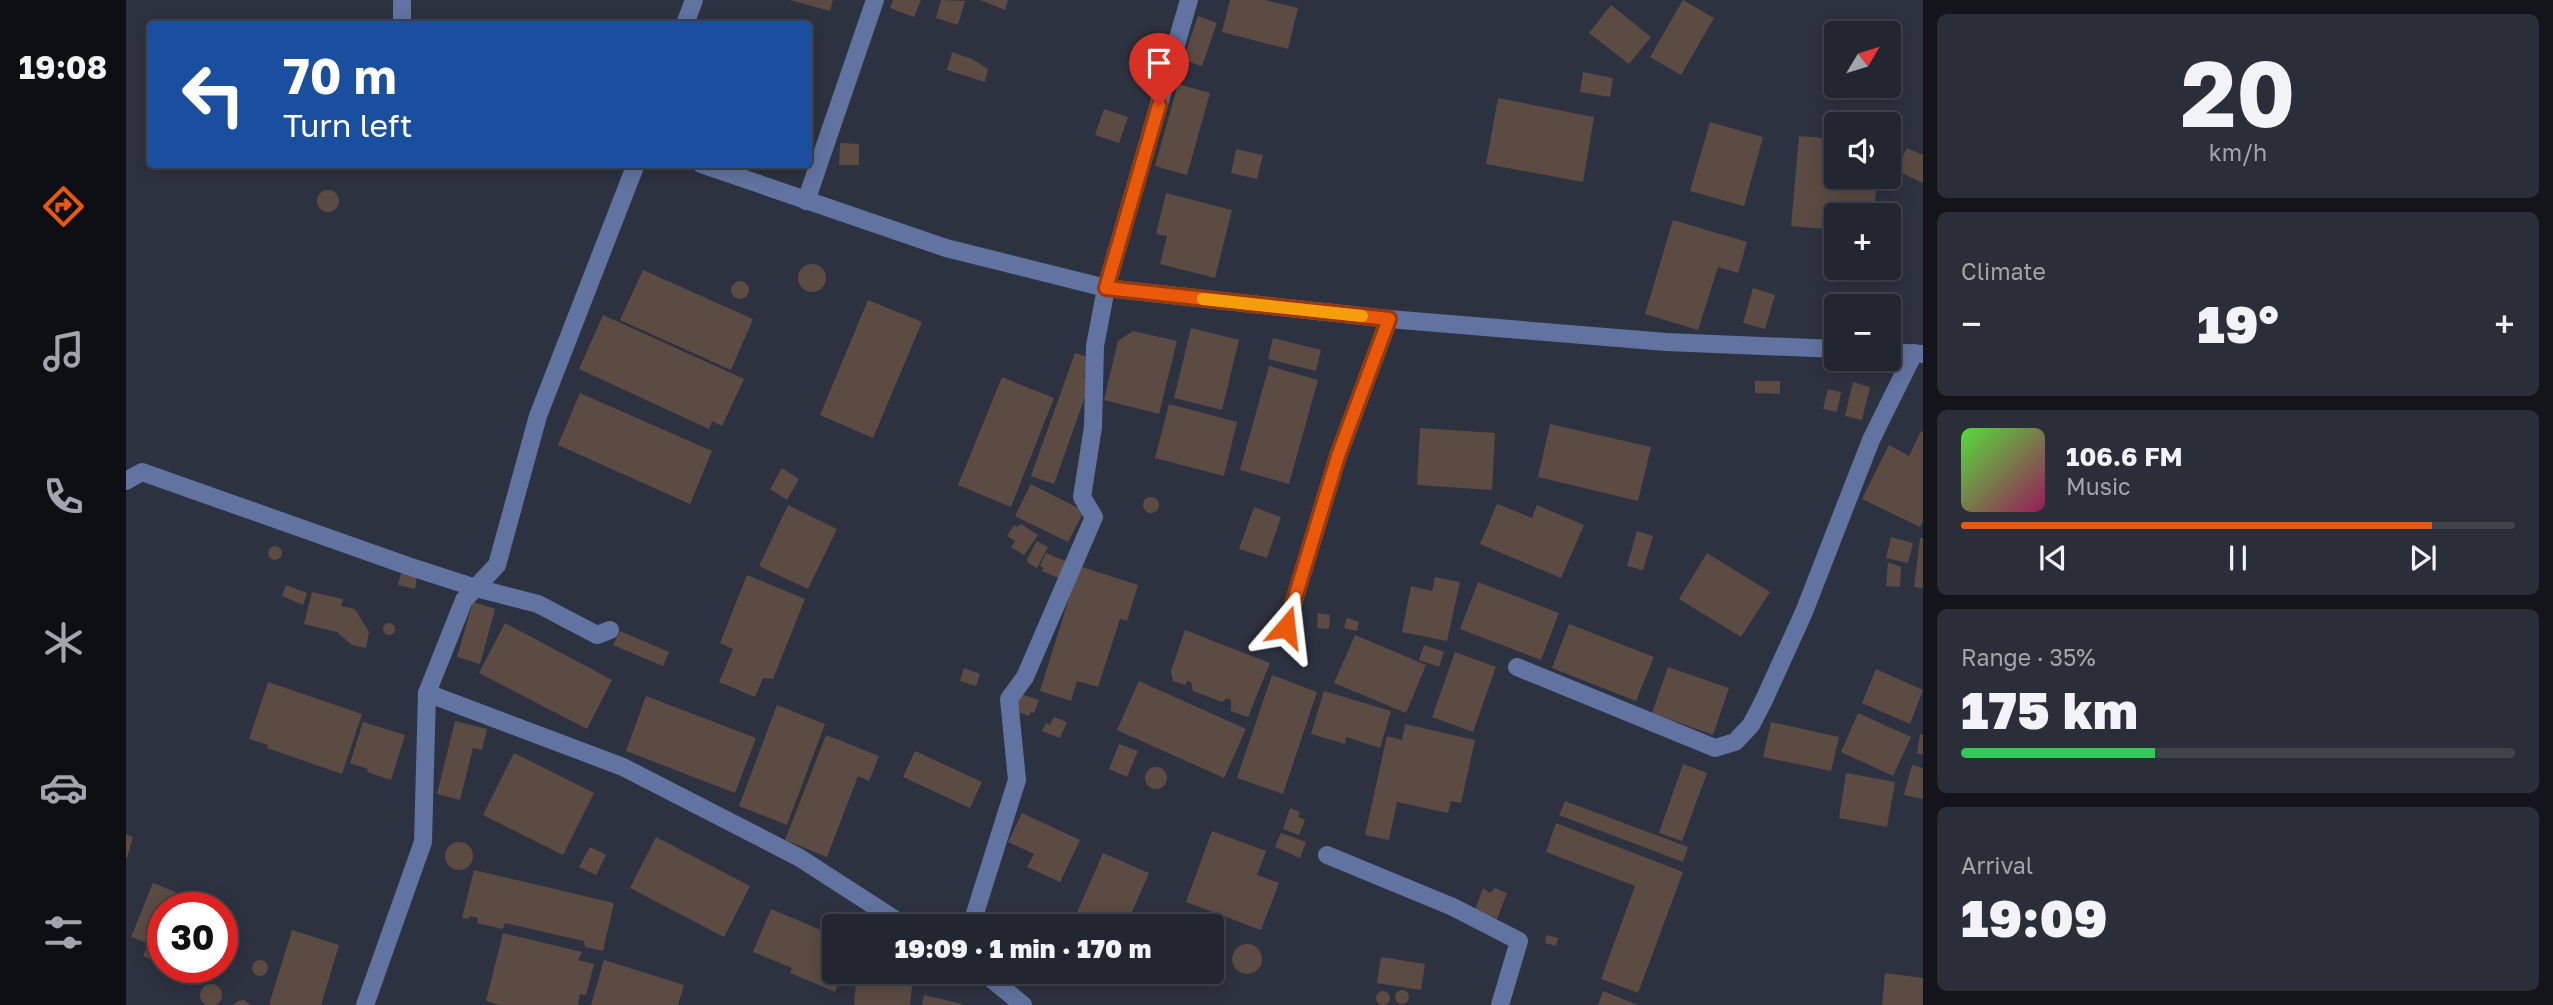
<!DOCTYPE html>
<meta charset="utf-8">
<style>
body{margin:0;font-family:"Golos Text",sans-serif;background:#2a2e38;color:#f1f3f6;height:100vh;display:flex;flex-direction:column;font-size:26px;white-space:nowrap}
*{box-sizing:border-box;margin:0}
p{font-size:23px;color:#a2a5ab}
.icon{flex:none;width:38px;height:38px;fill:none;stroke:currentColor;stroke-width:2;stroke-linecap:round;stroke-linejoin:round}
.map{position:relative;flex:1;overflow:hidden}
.details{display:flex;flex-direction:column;gap:14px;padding:14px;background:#13151a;width:630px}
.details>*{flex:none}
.guide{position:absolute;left:21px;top:21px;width:665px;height:147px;border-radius:7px;box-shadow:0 4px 18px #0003,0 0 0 2px #3f434c;background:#1a4fa0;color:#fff;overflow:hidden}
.needle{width:46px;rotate:52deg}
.buttons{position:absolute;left:1698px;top:21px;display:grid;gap:14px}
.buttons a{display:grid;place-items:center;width:77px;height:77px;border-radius:7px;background:#222630;box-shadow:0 4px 18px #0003,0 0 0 2px #3f434c;font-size:35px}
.speed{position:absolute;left:21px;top:892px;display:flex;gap:14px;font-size:35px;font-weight:700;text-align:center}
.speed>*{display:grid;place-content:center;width:91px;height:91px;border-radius:50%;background:#222630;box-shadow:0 4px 18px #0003,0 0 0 2px #3f434c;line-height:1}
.speed .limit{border:10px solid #d22;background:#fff;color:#111}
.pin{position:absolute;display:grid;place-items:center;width:60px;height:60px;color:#fff;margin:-72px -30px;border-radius:50% 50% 50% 0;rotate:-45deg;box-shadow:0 0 7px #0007}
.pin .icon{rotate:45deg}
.me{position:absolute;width:77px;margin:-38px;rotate:17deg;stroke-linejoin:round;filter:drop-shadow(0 0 5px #0008)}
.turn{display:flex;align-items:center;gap:24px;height:147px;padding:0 21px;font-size:32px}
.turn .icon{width:91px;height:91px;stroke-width:2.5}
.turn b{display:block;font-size:49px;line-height:60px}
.big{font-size:52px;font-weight:800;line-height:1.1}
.details .card{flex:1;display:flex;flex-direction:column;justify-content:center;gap:10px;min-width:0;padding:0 24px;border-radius:10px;background:#2a2e38}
.details .dial{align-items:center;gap:0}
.dial b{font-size:91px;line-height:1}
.song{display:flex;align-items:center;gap:21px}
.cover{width:84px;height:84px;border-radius:10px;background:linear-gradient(135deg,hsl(110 70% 55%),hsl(330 70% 35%))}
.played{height:7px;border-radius:4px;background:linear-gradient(90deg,#ea580c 85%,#3f434c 85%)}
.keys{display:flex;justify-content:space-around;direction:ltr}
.heat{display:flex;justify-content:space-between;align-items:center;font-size:38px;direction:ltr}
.charge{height:10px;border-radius:5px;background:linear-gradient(90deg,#34c759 35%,#3f434c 0)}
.trip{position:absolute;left:696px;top:914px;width:402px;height:70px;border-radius:7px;background:#222630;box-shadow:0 4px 18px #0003,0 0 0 2px #3f434c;font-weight:800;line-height:70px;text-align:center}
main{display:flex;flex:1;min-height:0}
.menu{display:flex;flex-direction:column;width:126px;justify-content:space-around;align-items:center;background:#0e0f13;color:#a2a5ab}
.menu .icon{width:49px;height:49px}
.menu .on{color:#ea580c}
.menu b{font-size:32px;color:#f1f3f6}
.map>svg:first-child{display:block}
</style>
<main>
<nav class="menu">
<b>19:08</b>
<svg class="icon on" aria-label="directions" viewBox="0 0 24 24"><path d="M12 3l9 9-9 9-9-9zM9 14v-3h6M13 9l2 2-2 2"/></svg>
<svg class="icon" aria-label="music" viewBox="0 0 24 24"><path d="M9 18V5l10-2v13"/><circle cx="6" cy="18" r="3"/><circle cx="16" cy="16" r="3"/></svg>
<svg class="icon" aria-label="phone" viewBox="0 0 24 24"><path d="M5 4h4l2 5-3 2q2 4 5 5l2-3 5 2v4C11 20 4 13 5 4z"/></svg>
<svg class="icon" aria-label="climate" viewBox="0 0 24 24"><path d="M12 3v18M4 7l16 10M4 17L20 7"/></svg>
<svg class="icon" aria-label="car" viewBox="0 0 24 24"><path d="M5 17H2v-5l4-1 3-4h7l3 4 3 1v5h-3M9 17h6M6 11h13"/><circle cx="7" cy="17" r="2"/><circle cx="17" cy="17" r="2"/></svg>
<svg class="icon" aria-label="filters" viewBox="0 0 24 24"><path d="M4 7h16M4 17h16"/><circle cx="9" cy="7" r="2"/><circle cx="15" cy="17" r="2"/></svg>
</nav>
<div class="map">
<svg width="1797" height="1005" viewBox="0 0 1797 1005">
<rect width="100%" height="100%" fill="#2d3240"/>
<!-- building -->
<g fill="#5b4b43">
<path d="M664 0H707L704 11Z"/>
<path d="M767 0H795L788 17 764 8Z"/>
<path d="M815 0 839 1 832 25 810 18Z"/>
<path d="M854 0H882L879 10Z"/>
<path d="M1104 0H1139L1172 8 1162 49 1096 32Z"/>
<path d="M1557 0 1588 18 1555 75 1524 57Z"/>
<path d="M1485 5 1525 37 1503 64 1463 33Z"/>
<path d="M1072 16 1091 23 1076 66 1057 60Z"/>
<path d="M826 52 846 59 862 69 859 82 821 70Z"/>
<path d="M1457 72 1487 78 1484 97 1454 92Z"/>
<path d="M1052 84 1084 93 1061 175 1029 166Z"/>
<path d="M1372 98 1468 117 1457 182 1360 164Z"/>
<path d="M978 109 1002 117 993 143 969 135Z"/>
<path d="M1584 122 1637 137 1618 206 1564 191Z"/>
<path d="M1673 136 1710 139V177H1751L1748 215H1710V230L1665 226Z"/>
<path d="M714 143 733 144V165H713Z"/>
<path d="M1781 148 1797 155V183L1770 170Z"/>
<path d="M1110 149 1137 155 1131 179 1105 173Z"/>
<circle cx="202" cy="201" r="11"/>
<path d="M1040 193 1106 210 1089 278 1034 264 1041 236 1030 234Z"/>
<path d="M1547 220 1621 242 1612 273 1592 267 1572 330 1519 314Z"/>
<circle cx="686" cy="278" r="14"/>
<path d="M517 270 627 319 605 370 494 320Z"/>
<circle cx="614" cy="290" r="9"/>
<path d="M1627 288 1649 295 1639 329 1617 323Z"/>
<path d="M742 300 796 322 747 438 694 415Z"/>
<path d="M477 315 618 379 596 426 586 421 583 429 453 369Z"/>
<path d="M1065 328 1113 340 1096 410 1048 398Z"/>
<path d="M1007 331 1051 341 1033 414 978 400 992 341Z"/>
<path d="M1147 338 1195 350 1190 371 1142 359Z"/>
<path d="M949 353 965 358 958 377 965 380 928 484 905 476Z"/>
<path d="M1143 366 1192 380 1163 484 1114 470Z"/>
<path d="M876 377 928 398 885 507 832 485Z"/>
<path d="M1629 381H1654V394L1629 393Z"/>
<path d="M1727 382 1744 387 1736 420 1719 416Z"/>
<path d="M1702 389 1715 392 1711 412 1697 409Z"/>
<path d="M454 393 586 451 564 504 432 445Z"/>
<path d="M1043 404 1111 422 1098 476 1029 458Z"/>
<path d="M1424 424 1525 447 1512 501 1412 477Z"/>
<path d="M1294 428 1369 433 1366 490 1291 485Z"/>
<path d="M1795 431 1797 432V521L1794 527 1736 499 1763 445 1783 456Z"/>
<path d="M656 468 673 479 661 500 644 489Z"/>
<path d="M905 484 958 511 942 542 889 516Z"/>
<circle cx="1025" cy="505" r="8"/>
<path d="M1371 504 1406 518 1411 505 1458 525 1435 578 1354 544Z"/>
<path d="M662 505 711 529 682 589 633 566Z"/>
<path d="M1128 507 1155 517 1141 558 1113 549Z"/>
<path d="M895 524 912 535 898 555 885 547 889 541 881 536 888 525 891 527Z"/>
<path d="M1511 531 1527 536 1517 570 1501 566Z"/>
<path d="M1765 537 1787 543 1782 563 1760 558Z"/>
<path d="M1794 538H1797V588L1788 587Z"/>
<path d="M911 541 922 547 911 568 902 563 901 559Z"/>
<circle cx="149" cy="553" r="7"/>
<path d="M920 553 942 562 935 579 916 571 918 568 914 566Z"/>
<path d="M1581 553 1644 592 1615 637 1553 599Z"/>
<path d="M1762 562 1775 567 1774 587 1760 586Z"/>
<path d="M953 566 1012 585 1001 621 994 619 972 687 951 681 945 701 914 691Z"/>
<path d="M275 573 291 576 289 589 272 585Z"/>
<path d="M621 575 679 599 647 679 637 678 629 697 593 682 607 649 594 643Z"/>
<path d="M1309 577 1334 582 1321 641 1276 632 1285 586 1306 591Z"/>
<path d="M1352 582 1433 613 1415 660 1334 629Z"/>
<path d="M160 585 181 593 177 605 156 596Z"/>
<path d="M186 592 217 599 215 606 229 609 243 632 240 648 226 645 211 632 178 624Z"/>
<path d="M347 602 369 609 354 664 331 657Z"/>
<path d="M1192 613 1204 615 1203 629 1191 628Z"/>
<path d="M1221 618 1233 622 1231 631 1218 628Z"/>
<circle cx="263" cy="629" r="6"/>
<path d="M379 623 486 680 461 729 353 673Z"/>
<path d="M1443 624 1528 657 1510 701 1426 668Z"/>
<path d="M1059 630 1144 663 1122 717 1105 711V700L1101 698 1096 702 1067 691 1065 682 1062 681 1059 685 1047 681 1045 671Z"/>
<path d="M494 631 543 652 537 666 487 645Z"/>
<path d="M1229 635 1300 665 1280 713 1208 683Z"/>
<path d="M1298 645 1318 652 1313 667 1293 660Z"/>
<path d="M1329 652 1370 667 1347 732 1306 717Z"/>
<path d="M1542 667 1603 688 1587 735 1526 713Z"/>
<path d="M838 668 854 674 850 686 834 681Z"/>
<path d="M1750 669 1797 690 1784 724 1736 703Z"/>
<path d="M1146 675 1191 692 1157 794 1111 778Z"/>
<path d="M1013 681 1120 729 1098 778 991 730Z"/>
<path d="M142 682 236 714 216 774 141 748 142 745 123 739Z"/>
<path d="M1198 691 1265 711 1254 748 1220 737 1219 744 1185 734Z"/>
<path d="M895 694 913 700 908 713 905 712 903 716 889 711Z"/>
<path d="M520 696 630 738 609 793 500 751Z"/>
<path d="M651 705 699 724 661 825 613 806Z"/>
<path d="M1732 713 1785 737 1767 776 1715 752Z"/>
<path d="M928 717 941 722 934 738 916 731 920 723 924 725Z"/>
<path d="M329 721 361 729 356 750 347 748 334 800 311 794Z"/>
<path d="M237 722 279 735 265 780 241 772 242 769 224 763Z"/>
<path d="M1645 722 1713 737 1705 771 1637 757Z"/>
<path d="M1279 724 1349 740 1335 803 1325 801 1322 813 1271 802 1263 840 1239 835 1261 736 1276 740Z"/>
<path d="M1794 734 1797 735V755L1791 753Z"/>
<path d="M700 735 753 756 743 781 732 776 701 857 659 840Z"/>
<path d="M993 744 1012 751 1001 777 983 769Z"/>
<path d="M789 751 856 782 844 808 777 777Z"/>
<path d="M388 753 468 793 437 855 357 815Z"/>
<path d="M1557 764 1581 773 1556 841 1533 833Z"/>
<path d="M1786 765 1797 768V799L1778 795Z"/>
<circle cx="1030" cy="778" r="11"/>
<path d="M1720 773 1769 782 1761 827 1713 818Z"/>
<path d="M1439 801 1562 847 1557 862 1433 815Z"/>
<path d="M1164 808 1174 812 1172 817 1179 820 1173 835 1157 829Z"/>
<path d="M896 813 954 840 934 882 901 867 908 854 882 842Z"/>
<path d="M1430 823 1557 872 1512 993 1475 979 1509 886 1420 852Z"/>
<path d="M1086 831 1140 851 1131 875 1153 883 1135 930 1060 902Z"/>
<path d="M1155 833 1180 842 1174 858 1149 847Z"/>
<path d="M0 834 7 837 1 858H0Z"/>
<path d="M530 837 624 886 598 937 504 888Z"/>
<circle cx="333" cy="856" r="14"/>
<path d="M464 847 480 855 470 875 453 867Z"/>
<path d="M977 853 1023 873 1000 926H945Z"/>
<path d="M348 870 488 903 477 951 459 947 458 941 379 923 377 929 351 923 352 918 344 916 343 919 336 918Z"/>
<path d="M27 883 89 908H37V964L17 956 23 944 5 937Z"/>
<path d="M1357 888 1364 893 1369 888 1381 893 1371 919 1349 910Z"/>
<path d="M645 909 709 936V971H717L709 992 664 973 666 968 627 952Z"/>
<path d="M166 930 213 945 195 1005H143Z"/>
<path d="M377 933 456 952 452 960 468 964 460 995 454 994 452 1005H374L360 1001Z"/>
<path d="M1421 935 1432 938 1430 946 1419 943Z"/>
<circle cx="1121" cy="959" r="15"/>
<path d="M1087 955 1095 957 1098 961 1099 967 1095 972H1087Z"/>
<path d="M1255 957 1299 964 1295 990 1251 983Z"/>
<path d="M478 960 558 985 552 1005H465Z"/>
<circle cx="134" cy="968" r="8"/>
<path d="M731 971H782L787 976 784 1005H728Z"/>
<path d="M948 971H980L975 983Z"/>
<path d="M1759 973 1797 978V1005H1756Z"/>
<circle cx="85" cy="995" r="11"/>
<circle cx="1276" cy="997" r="7"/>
<circle cx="1257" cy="998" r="7"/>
<path d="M1477 991 1512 1005H1472Z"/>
<path d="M798 995 836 1004V1005H796Z"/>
<path d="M118 1000 125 1005H107L112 1001Z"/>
</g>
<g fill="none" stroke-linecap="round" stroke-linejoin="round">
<!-- minor -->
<g stroke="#6173a1" stroke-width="18">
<path d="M276 24V0"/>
<path d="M559 24 568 0"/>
<path d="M575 164 820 248 980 288 1263 319 1540 342 1710 349"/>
<path d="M680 201 749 0"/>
<path d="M1762 352 1797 354"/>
<path d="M0 481 16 472 282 566 350 588 412 604 471 635 484 630"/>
<path d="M1160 627 1212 456 1263 319"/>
<path d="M1391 667 1589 748 1609 742 1625 725 1638 700 1678 612 1745 440 1788 353"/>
<path d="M301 693 497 767 674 858 779 926"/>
<path d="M1201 855 1327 907 1393 941 1374 1005"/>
<path d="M845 926 891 780 883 699 899 677 968 517 956 497 967 427 969 346 980 288 1063 0"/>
<path d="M856 971 897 1005"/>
<path d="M239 1005 297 842 301 693 338 600 371 565 412 416 510 164"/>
</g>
</g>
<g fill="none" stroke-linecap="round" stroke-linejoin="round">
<!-- route casing -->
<g stroke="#983908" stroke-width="18">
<path id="route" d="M1033 105 980 288 1263 319 1212 456 1160 627"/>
</g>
<!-- route -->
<use href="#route" stroke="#ea580c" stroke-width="12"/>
<!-- slow -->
<path stroke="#f59e0b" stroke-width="12" d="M1077 299 1236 316"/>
</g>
</svg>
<div class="buttons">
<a><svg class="needle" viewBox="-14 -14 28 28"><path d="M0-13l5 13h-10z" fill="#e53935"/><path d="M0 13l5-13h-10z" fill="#a2a5ab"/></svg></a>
<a><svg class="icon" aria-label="sound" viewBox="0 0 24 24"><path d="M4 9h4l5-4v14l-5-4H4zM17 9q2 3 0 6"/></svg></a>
<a>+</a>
<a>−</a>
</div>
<div class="speed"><div class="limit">30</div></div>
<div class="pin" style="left:1033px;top:105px;background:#d93025"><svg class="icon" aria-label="arrive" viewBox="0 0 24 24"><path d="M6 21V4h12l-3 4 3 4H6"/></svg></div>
<svg class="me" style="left:1160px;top:627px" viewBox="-20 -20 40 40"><path d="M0-17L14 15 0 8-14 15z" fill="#ea580c" stroke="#fff" stroke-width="4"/></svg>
<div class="trip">19:09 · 1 min · 170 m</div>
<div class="guide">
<div class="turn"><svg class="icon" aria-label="left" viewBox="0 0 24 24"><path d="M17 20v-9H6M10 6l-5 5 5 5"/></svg><div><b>70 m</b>Turn left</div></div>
</div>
</div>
<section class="details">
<div class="card dial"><b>20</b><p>km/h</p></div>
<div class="card"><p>Climate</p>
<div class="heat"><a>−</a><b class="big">19°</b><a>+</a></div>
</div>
<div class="card">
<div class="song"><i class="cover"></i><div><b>106.6 FM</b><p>Music</p></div></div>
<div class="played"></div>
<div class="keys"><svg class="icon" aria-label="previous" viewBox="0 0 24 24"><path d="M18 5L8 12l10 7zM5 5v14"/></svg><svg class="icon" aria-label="pause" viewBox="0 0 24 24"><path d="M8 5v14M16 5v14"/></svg><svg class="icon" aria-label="next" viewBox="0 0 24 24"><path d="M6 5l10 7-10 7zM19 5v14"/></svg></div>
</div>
<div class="card"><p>Range · 35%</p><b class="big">175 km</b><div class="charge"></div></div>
<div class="card"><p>Arrival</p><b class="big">19:09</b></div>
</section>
</main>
